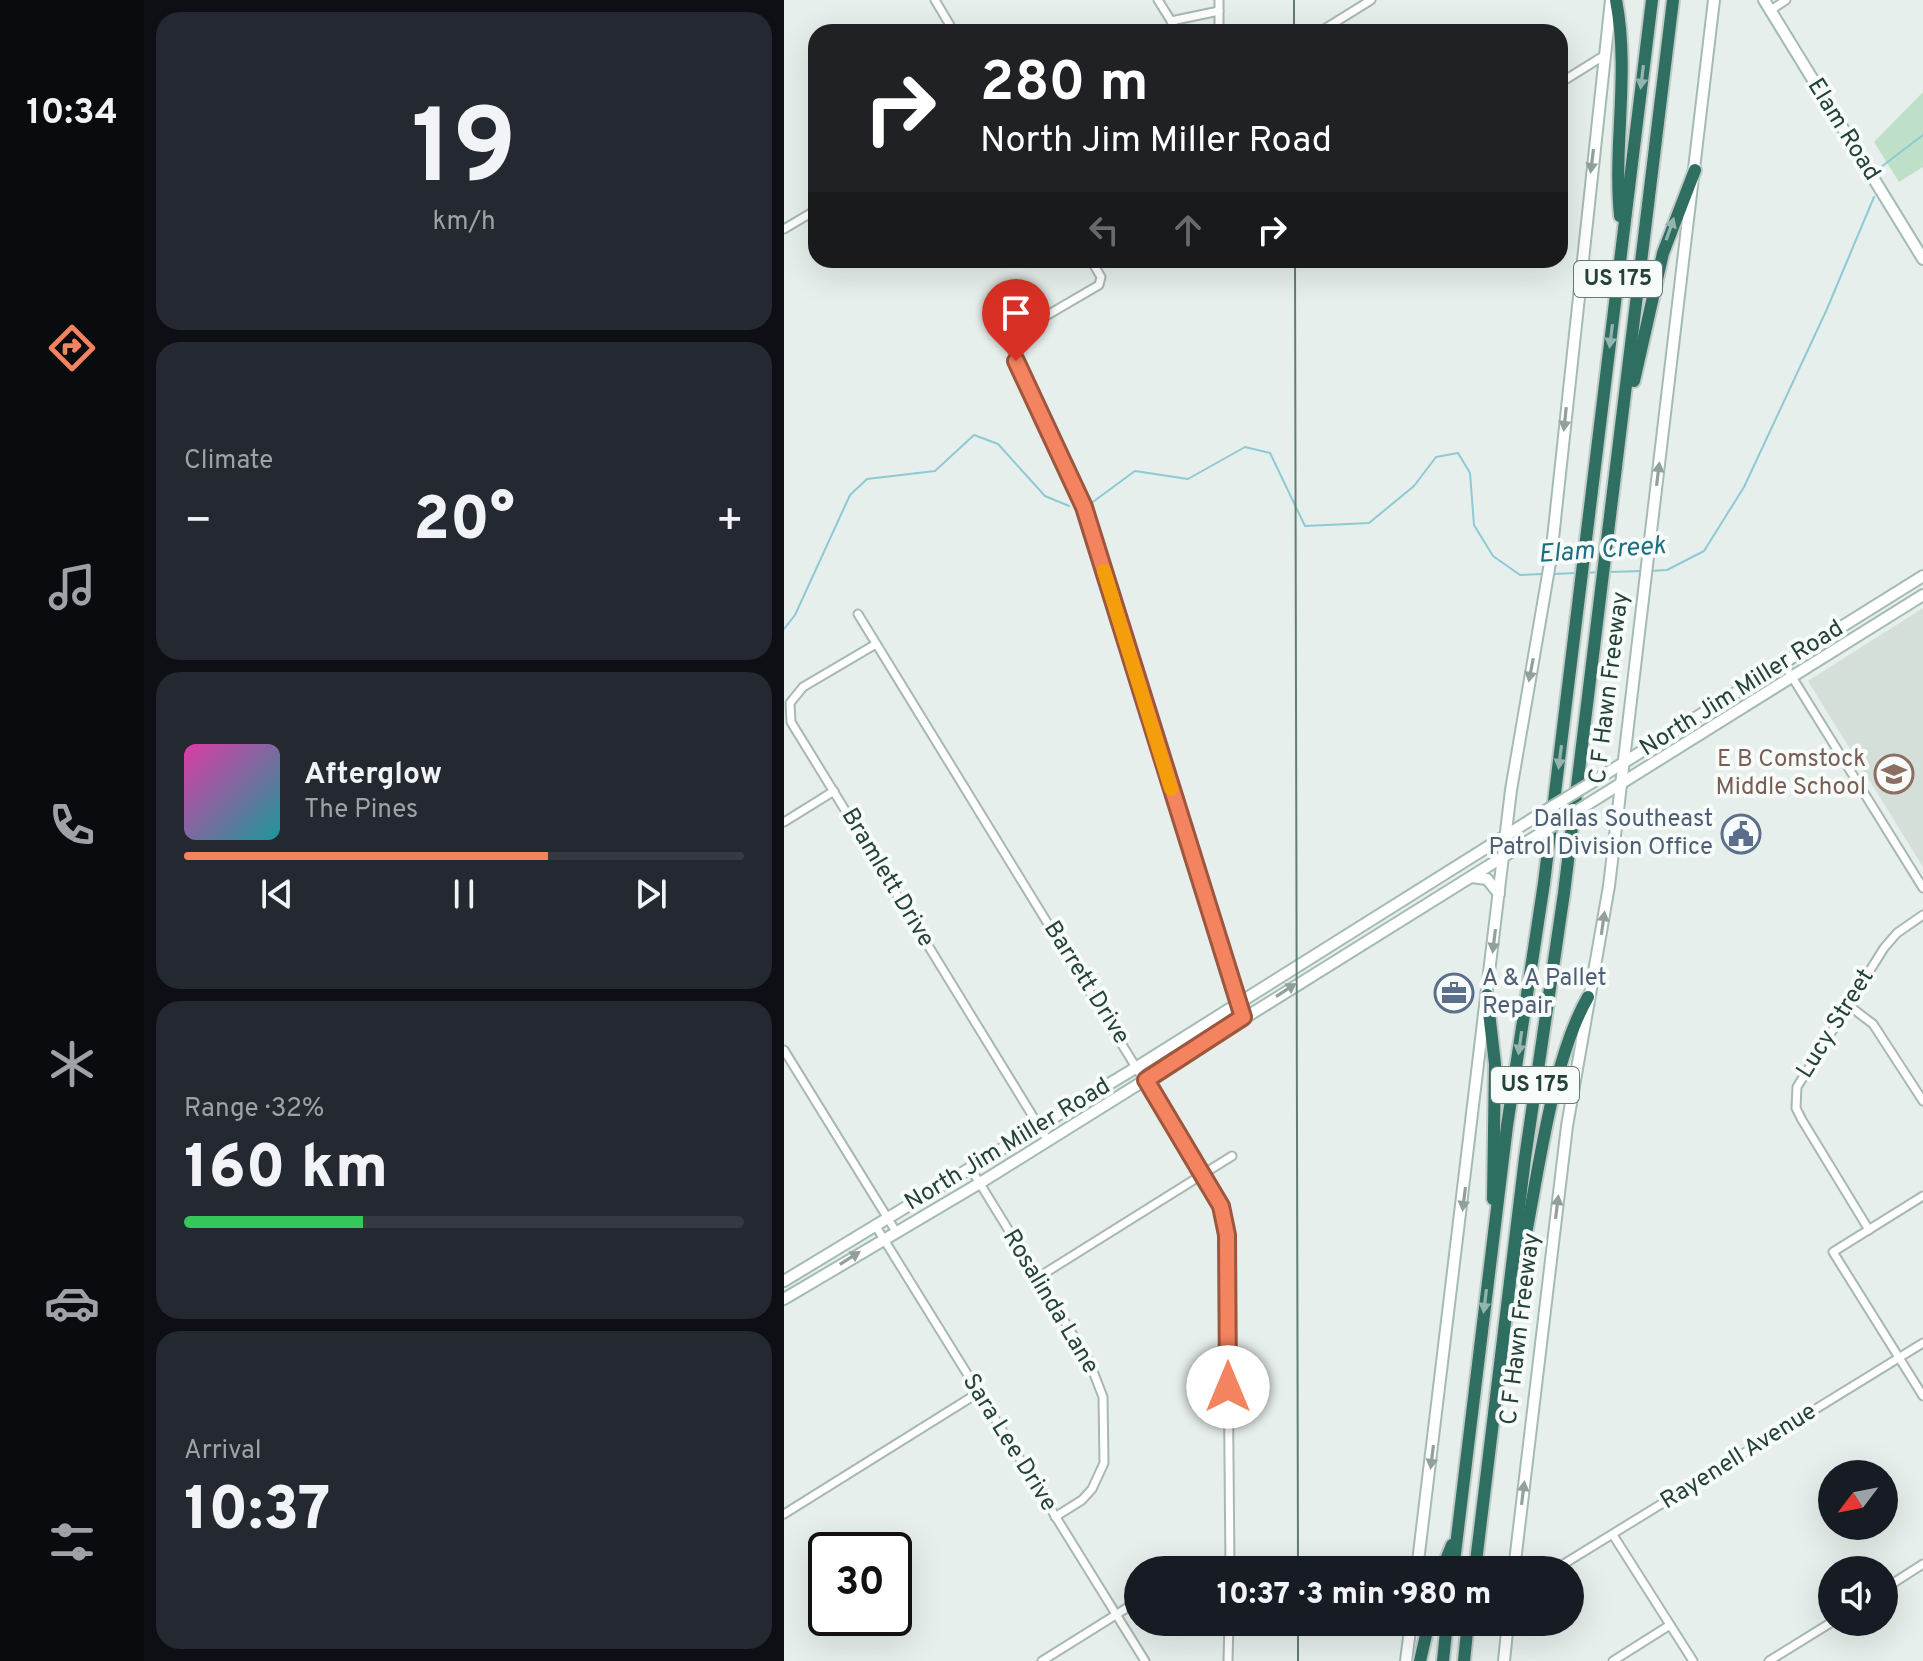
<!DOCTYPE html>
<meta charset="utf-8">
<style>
body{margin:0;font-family:Overpass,sans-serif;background:#242831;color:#f1f3f6;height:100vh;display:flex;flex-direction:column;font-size:30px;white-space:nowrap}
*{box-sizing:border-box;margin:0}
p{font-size:26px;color:#9ea1a6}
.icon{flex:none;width:44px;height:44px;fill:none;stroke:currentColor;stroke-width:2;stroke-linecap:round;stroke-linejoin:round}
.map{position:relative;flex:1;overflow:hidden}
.details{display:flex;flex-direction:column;gap:12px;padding:12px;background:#0d0f14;width:640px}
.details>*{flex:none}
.top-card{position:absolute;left:24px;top:24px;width:760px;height:244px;border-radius:24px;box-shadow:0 8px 32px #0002;background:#202124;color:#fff;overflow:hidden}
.needle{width:52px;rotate:238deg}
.tools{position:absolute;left:1034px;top:1460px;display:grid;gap:16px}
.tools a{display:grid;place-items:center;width:80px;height:80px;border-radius:50%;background:#171b24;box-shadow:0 8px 32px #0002;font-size:40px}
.speed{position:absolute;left:24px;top:1532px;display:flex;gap:16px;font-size:40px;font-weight:700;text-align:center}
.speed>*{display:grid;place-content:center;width:104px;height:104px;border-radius:50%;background:#171b24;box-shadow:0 8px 32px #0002;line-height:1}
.speed .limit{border:4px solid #111;border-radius:12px;background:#fff;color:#111}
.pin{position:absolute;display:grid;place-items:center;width:68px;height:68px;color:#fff;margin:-82px -34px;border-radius:50% 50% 50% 0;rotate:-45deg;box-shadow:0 0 8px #0007}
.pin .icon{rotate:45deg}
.me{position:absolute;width:88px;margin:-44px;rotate:0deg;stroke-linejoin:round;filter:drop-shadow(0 0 6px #0008)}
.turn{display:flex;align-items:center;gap:28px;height:168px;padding:0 40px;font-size:36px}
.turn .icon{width:104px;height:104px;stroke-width:2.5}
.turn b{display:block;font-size:56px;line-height:68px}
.lanes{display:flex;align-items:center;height:76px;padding:0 40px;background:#0003;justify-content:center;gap:40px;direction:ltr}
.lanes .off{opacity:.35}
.big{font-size:60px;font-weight:800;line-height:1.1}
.details .widget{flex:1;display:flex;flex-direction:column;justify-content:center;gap:12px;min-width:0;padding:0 28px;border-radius:24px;background:#242831}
.details .dial{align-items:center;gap:0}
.dial b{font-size:104px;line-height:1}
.song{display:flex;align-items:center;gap:24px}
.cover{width:96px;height:96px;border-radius:12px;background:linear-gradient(135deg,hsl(320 70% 55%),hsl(180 70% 35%))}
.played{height:8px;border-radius:4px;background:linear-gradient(90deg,#f4845f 65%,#363941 65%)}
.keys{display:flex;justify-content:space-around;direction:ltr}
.heat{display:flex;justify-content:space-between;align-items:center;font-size:44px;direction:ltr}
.charge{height:12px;border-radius:6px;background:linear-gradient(90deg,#34c759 32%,#363941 0)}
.trip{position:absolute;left:340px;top:1556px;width:460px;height:80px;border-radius:40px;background:#171b24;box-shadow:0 8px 32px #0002;font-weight:800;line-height:80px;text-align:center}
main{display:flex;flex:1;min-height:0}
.tabs{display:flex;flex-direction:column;width:144px;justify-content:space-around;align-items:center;background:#090b0e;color:#9ea1a6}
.tabs .icon{width:56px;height:56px}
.tabs .selected{color:#f4845f}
.tabs b{font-size:36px;color:#f1f3f6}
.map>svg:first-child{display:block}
</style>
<main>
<nav class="tabs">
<b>10:34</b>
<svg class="icon selected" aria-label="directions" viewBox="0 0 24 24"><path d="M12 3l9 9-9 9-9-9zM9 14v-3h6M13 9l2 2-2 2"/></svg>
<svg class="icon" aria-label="music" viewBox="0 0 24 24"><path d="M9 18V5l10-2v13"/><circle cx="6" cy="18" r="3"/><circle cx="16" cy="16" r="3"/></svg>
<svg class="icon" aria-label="phone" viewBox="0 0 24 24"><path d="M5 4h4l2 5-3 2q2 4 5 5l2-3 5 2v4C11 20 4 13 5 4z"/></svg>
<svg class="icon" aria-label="climate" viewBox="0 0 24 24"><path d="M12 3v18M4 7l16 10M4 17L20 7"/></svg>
<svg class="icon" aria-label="car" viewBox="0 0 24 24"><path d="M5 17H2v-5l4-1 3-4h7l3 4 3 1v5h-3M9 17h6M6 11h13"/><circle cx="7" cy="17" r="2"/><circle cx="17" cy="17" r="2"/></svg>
<svg class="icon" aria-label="filters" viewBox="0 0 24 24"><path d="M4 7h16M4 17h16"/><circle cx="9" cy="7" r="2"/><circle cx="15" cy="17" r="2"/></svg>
</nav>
<section class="details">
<div class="widget dial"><b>19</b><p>km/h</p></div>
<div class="widget"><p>Climate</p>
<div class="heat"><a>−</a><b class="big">20°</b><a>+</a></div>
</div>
<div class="widget">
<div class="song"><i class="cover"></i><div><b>Afterglow</b><p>The Pines</p></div></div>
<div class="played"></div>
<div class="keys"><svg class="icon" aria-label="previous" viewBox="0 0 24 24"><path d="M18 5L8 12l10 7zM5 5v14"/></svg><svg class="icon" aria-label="pause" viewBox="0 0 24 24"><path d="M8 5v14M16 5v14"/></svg><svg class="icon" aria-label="next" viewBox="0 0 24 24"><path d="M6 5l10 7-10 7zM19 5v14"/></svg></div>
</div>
<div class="widget"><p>Range · 32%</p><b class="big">160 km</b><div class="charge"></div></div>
<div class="widget"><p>Arrival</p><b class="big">10:37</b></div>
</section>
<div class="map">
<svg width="1139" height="1661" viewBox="0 0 1139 1661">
<rect width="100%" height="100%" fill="#e6efeb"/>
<!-- built -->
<path fill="#d4dfda" d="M1139 608V867L1024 681Z"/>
<!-- green -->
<path fill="#bfe0c8" d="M1139 92V167L1115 182 1090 142Z"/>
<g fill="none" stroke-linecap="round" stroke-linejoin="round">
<!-- stream -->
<g stroke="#8ec9d4" stroke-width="2">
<path d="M1097 167 1139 135"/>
<path d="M306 504 351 471 404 479 461 447 486 453 521 526 585 523 630 486 652 457 674 453 686 473 690 525 709 556 736 575 759 574"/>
<path d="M865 571 883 570 920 551 960 487 1043 309 1090 197"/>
<path d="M825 572 859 571"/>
<path d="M802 573 815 572"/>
<path d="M770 574 791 573"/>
<path d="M0 629 11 615 66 495 83 479 151 471 190 435 214 444 261 496 285 506"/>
</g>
<!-- street casing -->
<g stroke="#a8b8b2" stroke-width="11">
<g id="street">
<path d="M151 0 170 32"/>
<path d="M374 0 394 32"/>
<path d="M435 0V32"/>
<path d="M987 10 1002 0"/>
<path d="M387 21 435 11"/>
<path d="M542 28 587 0"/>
<path d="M776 83 821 55"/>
<path d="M0 229 32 210"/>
<path d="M307 260 317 277 315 285 231 334 227 348 300 507 459 1017"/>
<path d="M74 614 437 1206 443 1235 446 1570"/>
<path d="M92 644 19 687 6 703 7 722 264 1141"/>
<path d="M1000 664 1139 888"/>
<path d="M0 822 50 791"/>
<path d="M1064 1005 1089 1024 1139 1101"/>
<path d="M0 1050 111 1230"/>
<path d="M187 1169 305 1361 319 1397 320 1463 308 1489 298 1500 271 1517"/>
<path d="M1139 1196 1049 1252 1139 1396"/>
<path d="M91 1225 361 1661"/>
<path d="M1085 1230 1018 1120 1012 1108 1013 1087 1100 948 1113 933 1139 915"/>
<path d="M253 1278 448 1156"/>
<path d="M0 1514 194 1393"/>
<path d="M829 1535 909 1661"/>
<path d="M770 1570 1139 1343"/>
<path d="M1100 1589 1139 1564"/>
<path d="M258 1661 354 1601"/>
<path d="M444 1661 445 1622"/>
<path d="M829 1661 886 1625"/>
<path d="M985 1661 1048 1622"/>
</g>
</g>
<!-- secondary casing -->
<g stroke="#a4bbb3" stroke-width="14">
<g id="secondary">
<path d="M980 0 1139 259"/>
<path d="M807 783 1139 576"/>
<path d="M804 804 1139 595"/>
<path d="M687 877 703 879 715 894"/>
<path d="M0 1281 353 1067 756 814"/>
<path d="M0 1299 196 1183 754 835"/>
<path d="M633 1570 727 790 767 557 827 0"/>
<path d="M730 1570 783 1126 825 886 930 0"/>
<path d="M622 1661 627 1622"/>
<path d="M720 1661 724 1622"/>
</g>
</g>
<!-- highway casing -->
<g stroke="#c2cac8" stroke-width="16">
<g id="highway">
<path d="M832 0C846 72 829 145 836 216"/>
<path d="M850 381 879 253 911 170"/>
<path d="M703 995 711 1064 709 1199"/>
<path d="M731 1268 738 1254C754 1178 767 1061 804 997"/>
<path d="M658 1570 668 1545"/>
<path d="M669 1570 723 1126 760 883 868 0"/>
<path d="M691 1570 741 1158 780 893 889 0"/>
<path d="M636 1661 645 1622"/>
<path d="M659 1661 663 1622"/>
<path d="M680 1661 684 1622"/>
</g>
</g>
<!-- street -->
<use href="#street" stroke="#fff" stroke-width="7"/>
<!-- secondary -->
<use href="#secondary" stroke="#fff" stroke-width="10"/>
<!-- highway -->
<use href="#highway" stroke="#2f6f62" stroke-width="12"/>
<!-- tram -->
<g stroke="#5f7d75" stroke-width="2">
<path d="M510 0V32"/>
<path d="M511 260 514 1570"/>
<path d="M514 1622V1661"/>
</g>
<!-- secondary-bridge casing -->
<g stroke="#a4bbb3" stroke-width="14" stroke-linecap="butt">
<g id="secondary-bridge">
<path d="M756 814 807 783"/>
<path d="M754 835 804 804"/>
</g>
</g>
<!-- secondary-bridge -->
<use href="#secondary-bridge" stroke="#fff" stroke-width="10"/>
</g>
<!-- one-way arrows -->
<defs><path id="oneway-solid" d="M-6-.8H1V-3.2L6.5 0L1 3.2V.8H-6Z" transform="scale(2)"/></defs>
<g fill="#93b5ae">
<use href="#oneway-solid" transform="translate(858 77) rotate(97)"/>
<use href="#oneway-solid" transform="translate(886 229) rotate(-71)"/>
<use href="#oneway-solid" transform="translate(827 336) rotate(97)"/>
<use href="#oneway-solid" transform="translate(776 757) rotate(97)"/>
<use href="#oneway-solid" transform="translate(736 1043) rotate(98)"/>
<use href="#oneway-solid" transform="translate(701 1301) rotate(97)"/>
</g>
<g fill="#92a09c">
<use href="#oneway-solid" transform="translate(808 161) rotate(97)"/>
<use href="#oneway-solid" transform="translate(781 419) rotate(96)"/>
<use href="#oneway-solid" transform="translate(874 474) rotate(-83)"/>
<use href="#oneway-solid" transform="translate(747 670) rotate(101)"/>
<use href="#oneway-solid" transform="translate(819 923) rotate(-82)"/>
<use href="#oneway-solid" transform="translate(710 941) rotate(97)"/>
<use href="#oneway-solid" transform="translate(502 990) rotate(-33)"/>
<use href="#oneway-solid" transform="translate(680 1199) rotate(97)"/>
<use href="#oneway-solid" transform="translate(773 1207) rotate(-83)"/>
<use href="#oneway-solid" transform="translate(66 1258) rotate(-32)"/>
<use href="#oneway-solid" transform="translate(648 1457) rotate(97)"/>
<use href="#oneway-solid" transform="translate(739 1493) rotate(-83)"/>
</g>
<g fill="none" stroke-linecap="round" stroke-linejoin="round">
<!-- route casing -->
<g stroke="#9f563e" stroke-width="20">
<path id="route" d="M232 361 300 507 459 1017 362 1080 437 1206 443 1235 444 1387"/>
</g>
<!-- route -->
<use href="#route" stroke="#f4845f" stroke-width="14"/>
<!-- slow -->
<path stroke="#f59e0b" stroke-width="14" d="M320 571 387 789"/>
</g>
<!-- icons -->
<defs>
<g id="school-ring" transform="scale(2)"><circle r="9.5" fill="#f7fbf9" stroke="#8d6e63" stroke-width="1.5"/><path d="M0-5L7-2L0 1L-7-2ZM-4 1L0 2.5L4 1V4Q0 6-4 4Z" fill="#8d6e63"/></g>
<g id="civic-ring" transform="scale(2)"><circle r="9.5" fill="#f7fbf9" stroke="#5c6f8a" stroke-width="1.5"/><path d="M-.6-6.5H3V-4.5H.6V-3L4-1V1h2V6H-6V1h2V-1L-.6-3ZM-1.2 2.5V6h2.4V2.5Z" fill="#5c6f8a"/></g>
<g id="office-ring" transform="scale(2)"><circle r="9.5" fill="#f7fbf9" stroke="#5c6f8a" stroke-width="1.5"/><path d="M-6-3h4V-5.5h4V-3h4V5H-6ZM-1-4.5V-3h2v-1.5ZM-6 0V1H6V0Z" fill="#5c6f8a"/></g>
</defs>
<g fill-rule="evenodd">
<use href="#school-ring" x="1110" y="774"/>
<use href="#civic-ring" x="957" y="834"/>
<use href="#office-ring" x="670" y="993"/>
</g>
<g text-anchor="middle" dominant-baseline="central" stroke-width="8" stroke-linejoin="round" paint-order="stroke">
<!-- shield labels -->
<g fill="#f7fbf9" stroke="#637a73" stroke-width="2">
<rect x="790" y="261" width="88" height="36" rx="6"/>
<rect x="707" y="1067" width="88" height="36" rx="6"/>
</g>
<g font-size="22" font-weight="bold" fill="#24423a">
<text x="834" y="279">US 175</text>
<text x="751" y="1085">US 175</text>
</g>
<!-- street labels -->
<g font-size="24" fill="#24423a" stroke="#f7fbf9">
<text transform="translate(1059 130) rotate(58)">Elam Road</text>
<text transform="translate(826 688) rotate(-83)">C F Hawn Freeway</text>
<text transform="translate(958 689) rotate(-32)">North Jim Miller Road</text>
<text transform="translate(103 878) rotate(59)">Bramlett Drive</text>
<text transform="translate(302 983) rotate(58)">Barrett Drive</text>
<text transform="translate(1052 1024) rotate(-58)">Lucy Street</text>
<text transform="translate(224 1145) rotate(-31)">North Jim Miller Road</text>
<text transform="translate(266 1302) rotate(59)">Rosalinda Lane</text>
<text transform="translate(737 1329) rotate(-83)">C F Hawn Freeway</text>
<text transform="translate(225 1443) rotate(58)">Sara Lee Drive</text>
<text transform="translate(955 1457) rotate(-32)">Rayenell Avenue</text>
</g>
<!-- education labels -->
<g font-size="24" fill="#785e54" stroke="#f7fbf9" text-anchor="end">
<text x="1082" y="760">E B Comstock<tspan x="1082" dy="28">Middle School</tspan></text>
</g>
<!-- service labels -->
<g font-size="24" fill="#4e5e75" stroke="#f7fbf9" text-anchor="end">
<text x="929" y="820">Dallas Southeast<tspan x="929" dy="28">Patrol Division Office</tspan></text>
<text x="698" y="979" text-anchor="start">A &amp; A Pallet<tspan x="698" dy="28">Repair</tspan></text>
</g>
<!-- water labels -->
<g font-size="26" font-style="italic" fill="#1c6f80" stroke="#f7fbf9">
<text transform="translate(818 551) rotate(-4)">Elam Creek</text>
</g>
</g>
</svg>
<div class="tools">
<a><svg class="needle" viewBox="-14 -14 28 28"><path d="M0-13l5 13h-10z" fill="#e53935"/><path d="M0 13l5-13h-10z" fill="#9ea1a6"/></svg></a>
<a><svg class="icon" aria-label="sound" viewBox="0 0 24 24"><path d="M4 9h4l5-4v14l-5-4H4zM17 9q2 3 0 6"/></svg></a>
</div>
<div class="speed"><div class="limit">30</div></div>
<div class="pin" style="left:232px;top:361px;background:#d93025"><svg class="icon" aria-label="arrive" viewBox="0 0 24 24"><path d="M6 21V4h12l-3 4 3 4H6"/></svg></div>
<svg class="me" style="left:444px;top:1387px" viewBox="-20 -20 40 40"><circle r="19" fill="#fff"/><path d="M0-13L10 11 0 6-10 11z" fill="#f4845f"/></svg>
<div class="trip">10:37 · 3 min · 980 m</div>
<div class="top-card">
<div class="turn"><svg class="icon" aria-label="right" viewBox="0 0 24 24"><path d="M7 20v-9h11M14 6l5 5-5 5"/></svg><div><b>280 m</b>North Jim Miller Road</div></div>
<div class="lanes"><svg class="icon off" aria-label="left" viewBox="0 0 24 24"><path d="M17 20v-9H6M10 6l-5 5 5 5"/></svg><svg class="icon off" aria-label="ahead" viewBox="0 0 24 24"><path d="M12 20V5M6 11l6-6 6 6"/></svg><svg class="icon" aria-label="right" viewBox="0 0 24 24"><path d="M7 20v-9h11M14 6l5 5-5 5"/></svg></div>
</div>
</div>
</main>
